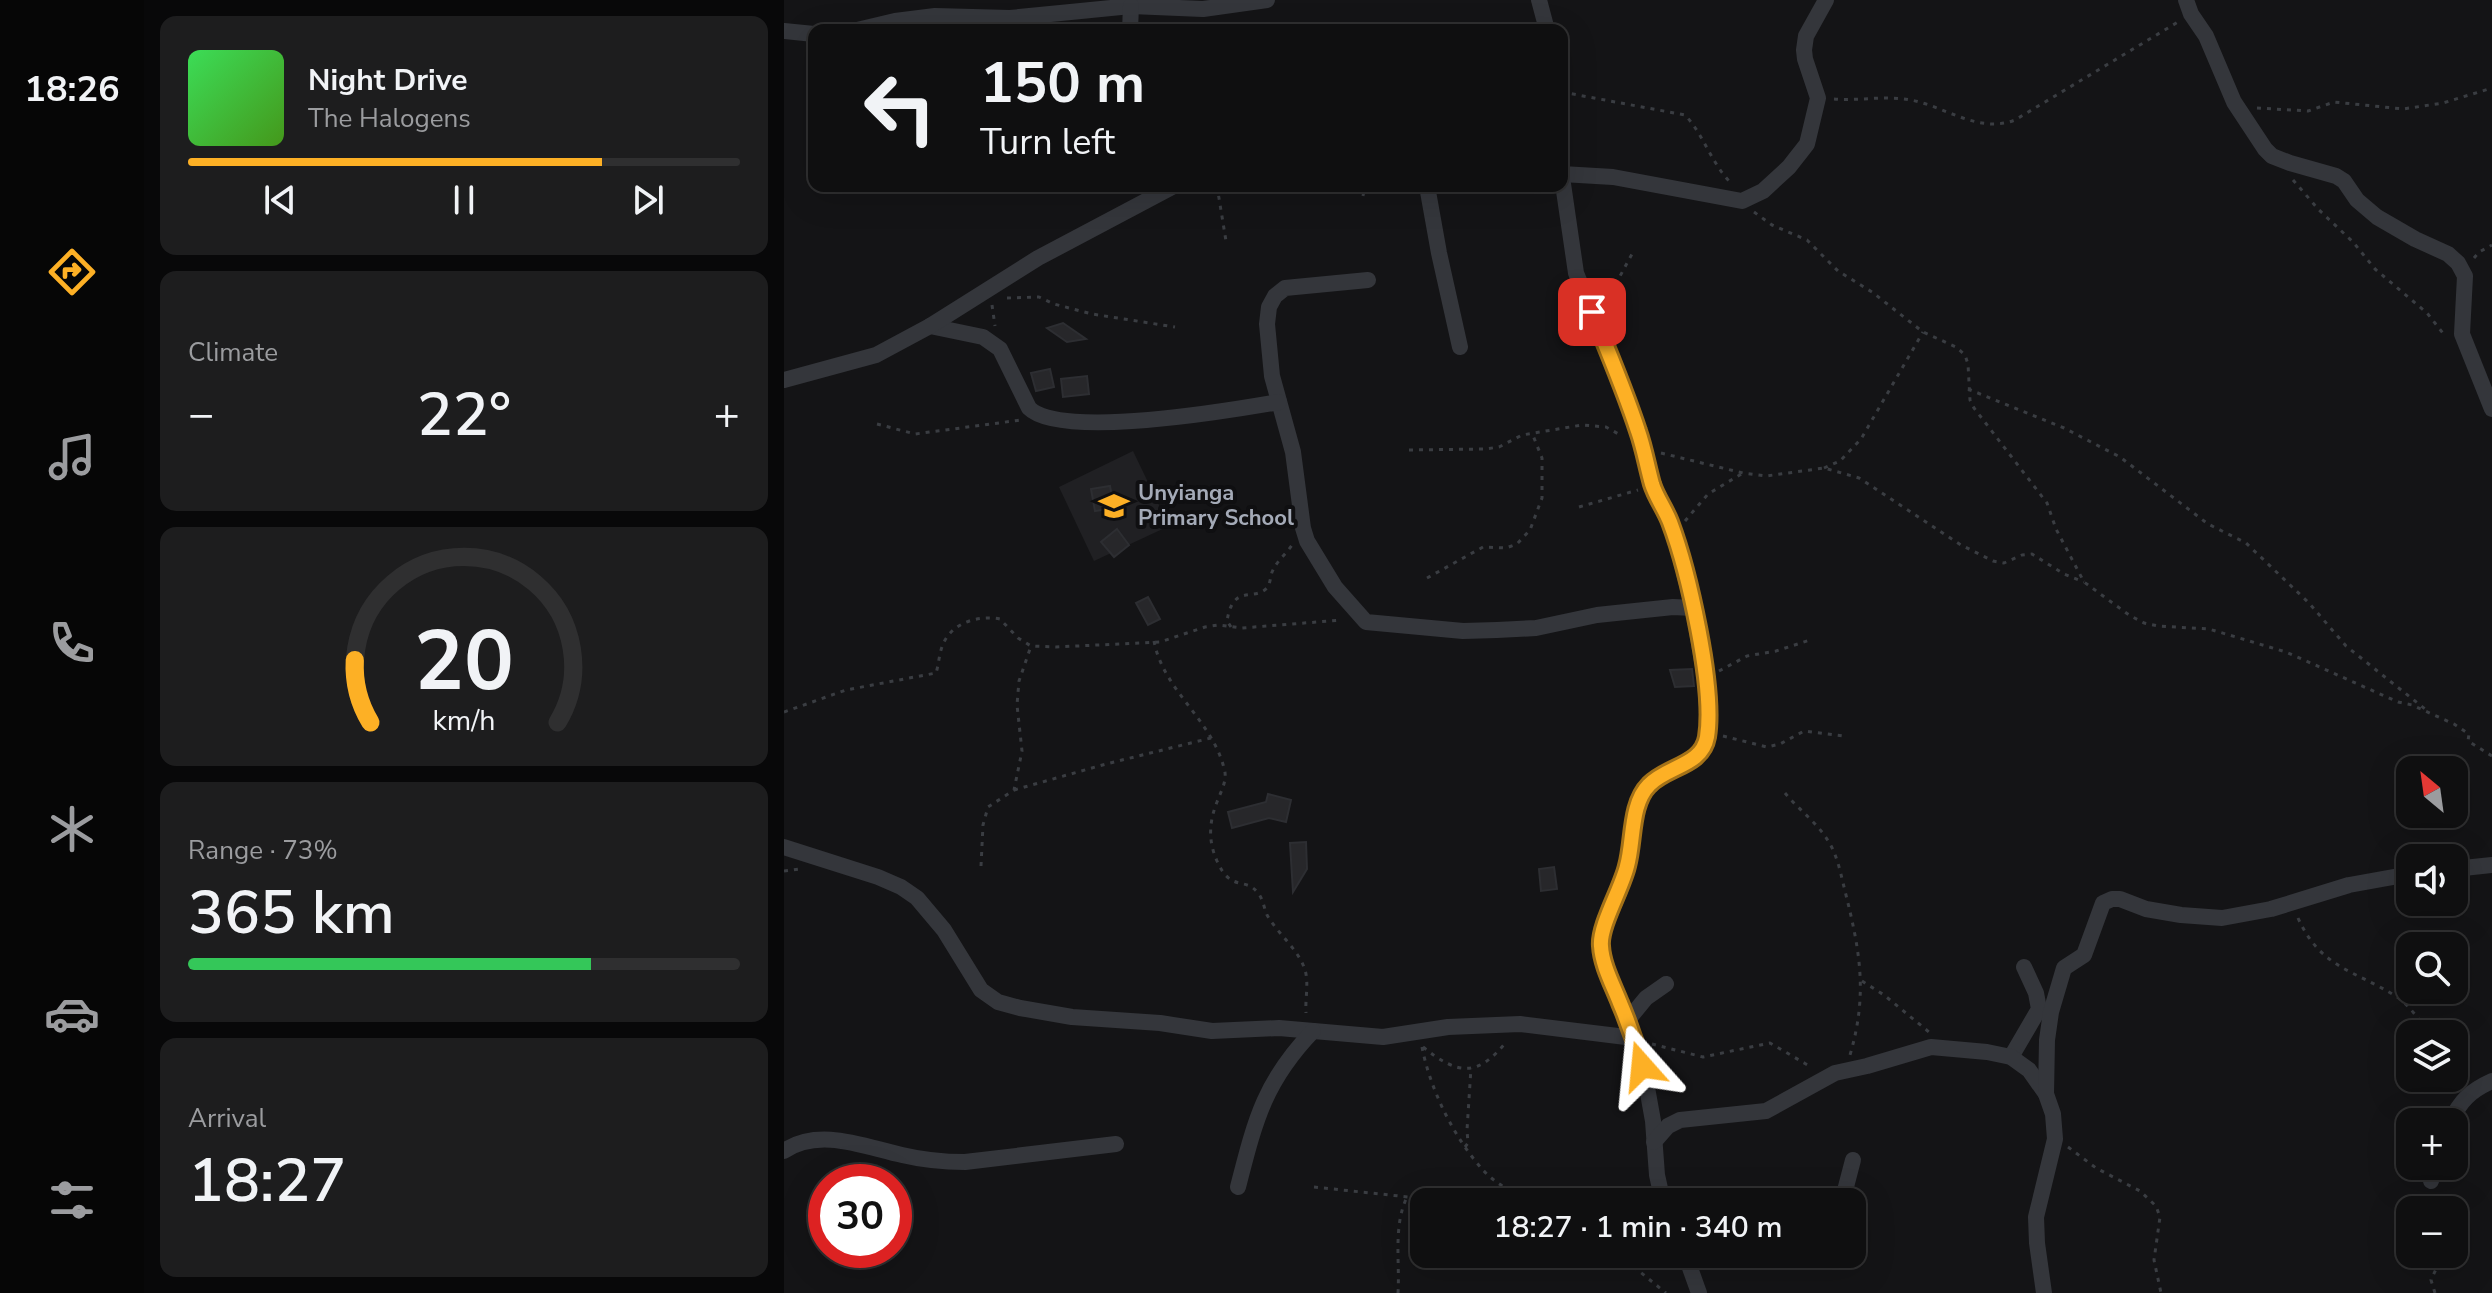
<!DOCTYPE html>
<meta charset="utf-8">
<style>
body{margin:0;font-family:"Nunito Sans",sans-serif;background:#1d1d1e;color:#f1f3f6;height:100vh;display:flex;flex-direction:column;font-size:30px;white-space:nowrap}
*{box-sizing:border-box;margin:0}
p{font-size:26px;color:#9b9c9f}
.icon{flex:none;width:44px;height:44px;fill:none;stroke:currentColor;stroke-width:2;stroke-linecap:round;stroke-linejoin:round}
.map{position:relative;flex:1;overflow:hidden}
.drawer{display:flex;flex-direction:column;gap:16px;padding:16px;background:#080809;width:640px}
.drawer>*{flex:none}
.guide{position:absolute;left:24px;top:24px;width:760px;height:168px;border-radius:16px;box-shadow:0 8px 32px #0002,0 0 0 2px #2f2f30;background:#0f0f10;color:#f1f3f6;overflow:hidden}
.needle{width:52px;rotate:331deg}
.tools{position:absolute;left:1612px;top:756px;display:grid;gap:16px}
.tools a{display:grid;place-items:center;width:72px;height:72px;border-radius:16px;background:#0f0f10;box-shadow:0 8px 32px #0002,0 0 0 2px #2f2f30;font-size:40px}
.speed{position:absolute;left:24px;top:1164px;display:flex;gap:16px;font-size:40px;font-weight:700;text-align:center}
.speed>*{display:grid;place-content:center;width:104px;height:104px;border-radius:50%;background:#0f0f10;box-shadow:0 8px 32px #0002,0 0 0 2px #2f2f30;line-height:1}
.speed .limit{border:12px solid #d22;background:#fff;color:#111}
.pin{position:absolute;display:grid;place-items:center;width:68px;height:68px;color:#fff;margin:-34px;border-radius:16px;box-shadow:0 4px 12px #0006}
.me{position:absolute;width:88px;margin:-44px;rotate:342deg;stroke-linejoin:round;filter:drop-shadow(0 0 6px #0008)}
.turn{display:flex;align-items:center;gap:28px;height:168px;padding:0 40px;font-size:36px}
.turn .icon{width:104px;height:104px;stroke-width:2.5}
.turn b{display:block;font-size:56px;line-height:68px}
.big{font-size:60px;font-weight:600;line-height:1.1}
.drawer .card{flex:1;display:flex;flex-direction:column;justify-content:center;gap:12px;min-width:0;padding:0 28px;border-radius:16px;background:#1d1d1e}
.drawer .dial{align-items:center;gap:0}
.dial svg{height:208px;overflow:visible;fill:none;stroke:#2f2f30;stroke-width:7;stroke-linecap:round;text-anchor:middle}
.dial text{fill:#f1f3f6;stroke:none}
.song{display:flex;align-items:center;gap:24px}
.cover{width:96px;height:96px;border-radius:12px;background:linear-gradient(135deg,hsl(130 70% 55%),hsl(100 70% 35%))}
.played{height:8px;border-radius:4px;background:linear-gradient(90deg,#fdb025 75%,#2f2f30 75%)}
.keys{display:flex;justify-content:space-around;direction:ltr}
.heat{display:flex;justify-content:space-between;align-items:center;font-size:44px;direction:ltr}
.charge{height:12px;border-radius:6px;background:linear-gradient(90deg,#34c759 73%,#2f2f30 0)}
.trip{position:absolute;left:626px;top:1188px;width:456px;height:80px;border-radius:16px;background:#0f0f10;box-shadow:0 8px 32px #0002,0 0 0 2px #2f2f30;font-weight:600;line-height:80px;text-align:center}
main{display:flex;flex:1;min-height:0}
.dock{display:flex;flex-direction:column;width:144px;justify-content:space-around;align-items:center;background:#060606;color:#9b9c9f}
.dock .icon{width:56px;height:56px}
.dock .selected{color:#fdb025}
.dock b{font-size:36px;color:#f1f3f6}
.map>svg:first-child{display:block}
</style>
<main>
<nav class="dock">
<b>18:26</b>
<svg class="icon selected" aria-label="directions" viewBox="0 0 24 24"><path d="M12 3l9 9-9 9-9-9zM9 14v-3h6M13 9l2 2-2 2"/></svg>
<svg class="icon" aria-label="music" viewBox="0 0 24 24"><path d="M9 18V5l10-2v13"/><circle cx="6" cy="18" r="3"/><circle cx="16" cy="16" r="3"/></svg>
<svg class="icon" aria-label="phone" viewBox="0 0 24 24"><path d="M5 4h4l2 5-3 2q2 4 5 5l2-3 5 2v4C11 20 4 13 5 4z"/></svg>
<svg class="icon" aria-label="climate" viewBox="0 0 24 24"><path d="M12 3v18M4 7l16 10M4 17L20 7"/></svg>
<svg class="icon" aria-label="car" viewBox="0 0 24 24"><path d="M5 17H2v-5l4-1 3-4h7l3 4 3 1v5h-3M9 17h6M6 11h13"/><circle cx="7" cy="17" r="2"/><circle cx="17" cy="17" r="2"/></svg>
<svg class="icon" aria-label="filters" viewBox="0 0 24 24"><path d="M4 7h16M4 17h16"/><circle cx="9" cy="7" r="2"/><circle cx="15" cy="17" r="2"/></svg>
</nav>
<section class="drawer">
<div class="card">
<div class="song"><i class="cover"></i><div><b>Night Drive</b><p>The Halogens</p></div></div>
<div class="played"></div>
<div class="keys"><svg class="icon" aria-label="previous" viewBox="0 0 24 24"><path d="M18 5L8 12l10 7zM5 5v14"/></svg><svg class="icon" aria-label="pause" viewBox="0 0 24 24"><path d="M8 5v14M16 5v14"/></svg><svg class="icon" aria-label="next" viewBox="0 0 24 24"><path d="M6 5l10 7-10 7zM19 5v14"/></svg></div>
</div>
<div class="card"><p>Climate</p>
<div class="heat"><a>−</a><b class="big">22°</b><a>+</a></div>
</div>
<div class="card dial"><svg viewBox="0 0 100 80">
<path d="M14 69A42 42 0 1 1 86 69"/>
<path d="M14 69A42 42 0 0 1 8 45" stroke="#fdb025"/>
<text x="50" y="56" font-size="32" font-weight="700">20</text>
<text x="50" y="72" font-size="11">km/h</text>
</svg></div>
<div class="card"><p>Range · 73%</p><b class="big">365 km</b><div class="charge"></div></div>
<div class="card"><p>Arrival</p><b class="big">18:27</b></div>
</section>
<div class="map">
<svg width="1708" height="1293" viewBox="0 0 1708 1293">
<rect width="100%" height="100%" fill="#141416"/>
<!-- built -->
<path fill="#202023" d="M349 451 385 526 310 561 275 487Z"/>
<!-- building -->
<g fill="#27272a" stroke="#2d2e32" stroke-width="2">
<path d="M279 323 302 339 283 342 263 328Z"/>
<path d="M266 369 270 387 252 391 247 373Z"/>
<path d="M303 376 305 394 279 397 277 379Z"/>
<path d="M326 486 330 508 311 511 307 489Z"/>
<path d="M333 529 345 545 330 557 317 542Z"/>
<path d="M364 597 376 619 364 625 352 603Z"/>
<path d="M908 669 910 686 891 687 886 670Z"/>
<path d="M484 794 507 800 502 822 485 818 448 828 444 812 482 802Z"/>
<path d="M522 842 523 869 509 892 506 843Z"/>
<path d="M770 867 773 889 757 891 755 869Z"/>
</g>
<g fill="none" stroke-linecap="round" stroke-linejoin="round">
<!-- path -->
<g stroke="#3a3d42" stroke-width="3" stroke-dasharray="4 6" stroke-linecap="butt">
<path d="M778 92 901 115C920 135 927 163 947 183"/>
<path d="M1050 99C1073 101 1097 96 1120 99 1158 103 1192 135 1231 120L1394 22"/>
<path d="M1473 108 1524 111 1550 102 1619 109 1659 103 1708 88"/>
<path d="M1509 180 1535 210 1569 242 1591 269 1643 313 1662 337"/>
<path d="M433 186 442 241"/>
<path d="M579 196 581 186"/>
<path d="M970 212 988 225 1023 240 1054 271 1088 292 1139 332 1172 347 1181 355 1184 364 1186 400 1190 408 1263 503 1272 529 1300 582 1345 615 1360 623 1374 626 1425 629 1502 652 1614 702 1628 705 1670 724 1685 734 1684 741 1708 756"/>
<path d="M1690 258 1695 252 1708 245"/>
<path d="M223 298 255 297 270 304 308 314 391 327"/>
<path d="M822 302 848 254"/>
<path d="M208 305 211 326"/>
<path d="M1184 389 1280 428 1336 457 1424 524 1462 543 1525 603 1562 646 1641 709"/>
<path d="M93 424 131 434 237 420"/>
<path d="M625 450 701 449 715 447 738 435 798 425 822 427 838 436"/>
<path d="M877 453 959 473 982 476 1040 468 1075 478 1177 545 1209 561 1220 563 1238 555 1248 554 1280 574 1300 582"/>
<path d="M1040 468 1056 461 1077 439 1139 332"/>
<path d="M795 507 854 490"/>
<path d="M901 521 924 494 959 473"/>
<path d="M643 578 699 547 722 548 733 544 746 530 758 498V458L748 433"/>
<path d="M447 627 443 621C449 583 469 602 483 588 487 583 486 575 489 570 493 561 503 553 508 545"/>
<path d="M370 641C379 690 428 720 440 768 444 780 437 791 433 802 425 822 424 841 433 861 447 893 461 876 474 893 479 899 480 908 483 915 494 934 515 950 521 970 525 983 521 999 522 1013"/>
<path d="M935 671 963 656 992 651 1026 640"/>
<path d="M0 712 62 690 152 673C155 664 155 652 160 642 170 622 195 615 216 619L234 638 247 646 272 647 376 642 421 627 434 625 458 628 558 620"/>
<path d="M939 736 983 747 996 744 1020 731 1059 736"/>
<path d="M230 790 322 764 427 738"/>
<path d="M1001 793C1015 810 1035 824 1046 844 1054 858 1057 875 1061 891 1076 951 1084 994 1066 1055"/>
<path d="M197 866 199 825 204 807 230 790 238 751 233 705 235 681 247 646"/>
<path d="M0 871 15 869"/>
<path d="M1514 918C1537 969 1571 970 1613 997 1626 1006 1636 1021 1646 1034"/>
<path d="M1078 981 1100 995 1145 1032"/>
<path d="M868 1044 919 1057 986 1043 1027 1067"/>
<path d="M638 1047C646 1089 670 1138 699 1170 707 1179 718 1186 729 1193"/>
<path d="M639 1047C674 1075 693 1078 723 1041"/>
<path d="M1670 1066 1680 1079"/>
<path d="M681 1147 684 1143 683 1130 687 1068"/>
<path d="M1284 1147 1312 1168 1356 1191 1372 1206 1376 1217 1370 1260 1377 1293"/>
<path d="M530 1187 634 1198 729 1193 748 1202"/>
<path d="M1647 1197 1651 1210"/>
<path d="M834 1254 882 1293"/>
<path d="M614 1293C616 1262 609 1226 623 1197"/>
<path d="M1651 1293 1647 1280 1659 1254"/>
</g>
<!-- minor -->
<g stroke="#34363b" stroke-width="16">
<path d="M755 0 763 30"/>
<path d="M1402 0 1407 14 1422 36 1450 102 1481 149 1488 156 1506 163 1552 176 1560 181 1573 200 1593 217 1631 239 1664 254 1674 263 1681 276 1678 334 1708 409"/>
<path d="M73 30 111 21 151 16 226 18 347 6 419 9 483 0"/>
<path d="M346 30 347 6"/>
<path d="M0 31 30 34"/>
<path d="M778 174 829 177 958 201 979 191 1005 167 1023 144 1034 98 1021 59 1020 50 1022 36 1042 0"/>
<path d="M778 177 792 273 848 411 869 486 891 537 909 608 921 679 924 724 919 749 903 763 874 777 858 794 851 820 844 864 836 891 817 934 816 944 821 966 846 1028 862 1082 869 1121 873 1175 879 1202"/>
<path d="M643 186 655 253 676 347"/>
<path d="M584 280 501 288 491 296 485 307 483 324 488 376 509 452 519 528 523 541 551 587 582 622 679 631 713 630 752 628 813 615 889 607 909 608"/>
<path d="M146 326 199 337 216 349 245 408C276 440 449 410 495 402"/>
<path d="M0 380 92 355 146 326 254 258 390 186"/>
<path d="M0 847 94 877 117 887 133 898 160 930 197 990 214 1002 236 1008 288 1017 376 1023 428 1031 495 1028 599 1037 664 1027 736 1024 850 1038"/>
<path d="M1670 869 1708 865"/>
<path d="M843 1021 862 998 882 984"/>
<path d="M1227 1057 1255 1009 1252 993 1240 967"/>
<path d="M1666 1122C1677 1100 1686 1091 1708 1081"/>
<path d="M870 1142 884 1126 896 1120 982 1111 1051 1073 1083 1066 1147 1047 1203 1052 1227 1057 1245 1070 1262 1094"/>
<path d="M0 1151C35 1127 81 1147 118 1155 139 1160 159 1162 181 1162L332 1144"/>
<path d="M1647 1181 1651 1166"/>
<path d="M454 1187C471 1121 480 1082 529 1031"/>
<path d="M1058 1202 1069 1160"/>
<path d="M901 1254 915 1293"/>
<path d="M1260 1293 1253 1243 1252 1217 1271 1139 1269 1114 1262 1094 1263 1040 1267 1012 1280 968 1300 955 1319 903 1328 899H1336L1362 909 1397 915 1438 918 1487 909 1565 885 1626 874"/>
</g>
</g>
<g fill="none" stroke-linecap="round" stroke-linejoin="round">
<!-- route casing -->
<g stroke="#a47218" stroke-width="20">
<path id="route" d="M808 312C824 351 841 391 854 431 860 448 863 466 868 484 872 497 881 509 886 522 904 570 931 687 923 737 918 766 883 766 865 785 846 804 850 841 843 866 838 888 815 926 817 946 818 965 829 985 836 1003 845 1024 852 1044 858 1066"/>
</g>
<!-- route -->
<use href="#route" stroke="#fdb025" stroke-width="14"/>
</g>
<!-- icons -->
<defs>
<g id="school-bare" transform="scale(2.4)"><path d="M0-5L7-2L0 1L-7-2ZM-4 1L0 2.5L4 1V4Q0 6-4 4Z" fill="#fdb025" stroke="#0f0f11" stroke-width="2.5" paint-order="stroke"/></g>
</defs>
<g fill-rule="evenodd">
<use href="#school-bare" x="330" y="506"/>
</g>
<g text-anchor="middle" dominant-baseline="central" stroke-width="8" stroke-linejoin="round" paint-order="stroke">
<!-- poi labels -->
<g font-size="22" font-weight="bold" fill="#a4aab7" stroke="#0f0f11" text-anchor="start">
<text x="354" y="493">Unyianga<tspan x="354" dy="25">Primary School</tspan></text>
</g>
</g>
</svg>
<div class="tools">
<a><svg class="needle" viewBox="-14 -14 28 28"><path d="M0-13l5 13h-10z" fill="#e53935"/><path d="M0 13l5-13h-10z" fill="#9b9c9f"/></svg></a>
<a><svg class="icon" aria-label="sound" viewBox="0 0 24 24"><path d="M4 9h4l5-4v14l-5-4H4zM17 9q2 3 0 6"/></svg></a>
<a><svg class="icon" aria-label="search" viewBox="0 0 24 24"><circle cx="10" cy="10" r="6"/><path d="M15 15l6 6"/></svg></a>
<a><svg class="icon" aria-label="layers" viewBox="0 0 24 24"><path d="M12 4l9 5-9 5-9-5zM3 14l9 5 9-5"/></svg></a>
<a>+</a>
<a>−</a>
</div>
<div class="speed"><div class="limit">30</div></div>
<div class="pin" style="left:808px;top:312px;background:#d93025"><svg class="icon" aria-label="arrive" viewBox="0 0 24 24"><path d="M6 21V4h12l-3 4 3 4H6"/></svg></div>
<svg class="me" style="left:858px;top:1066px" viewBox="-20 -20 40 40"><path d="M0-17L14 15 0 8-14 15z" fill="#fdb025" stroke="#fff" stroke-width="4"/></svg>
<div class="trip">18:27 · 1 min · 340 m</div>
<div class="guide">
<div class="turn"><svg class="icon" aria-label="left" viewBox="0 0 24 24"><path d="M17 20v-9H6M10 6l-5 5 5 5"/></svg><div><b>150 m</b>Turn left</div></div>
</div>
</div>
</main>
